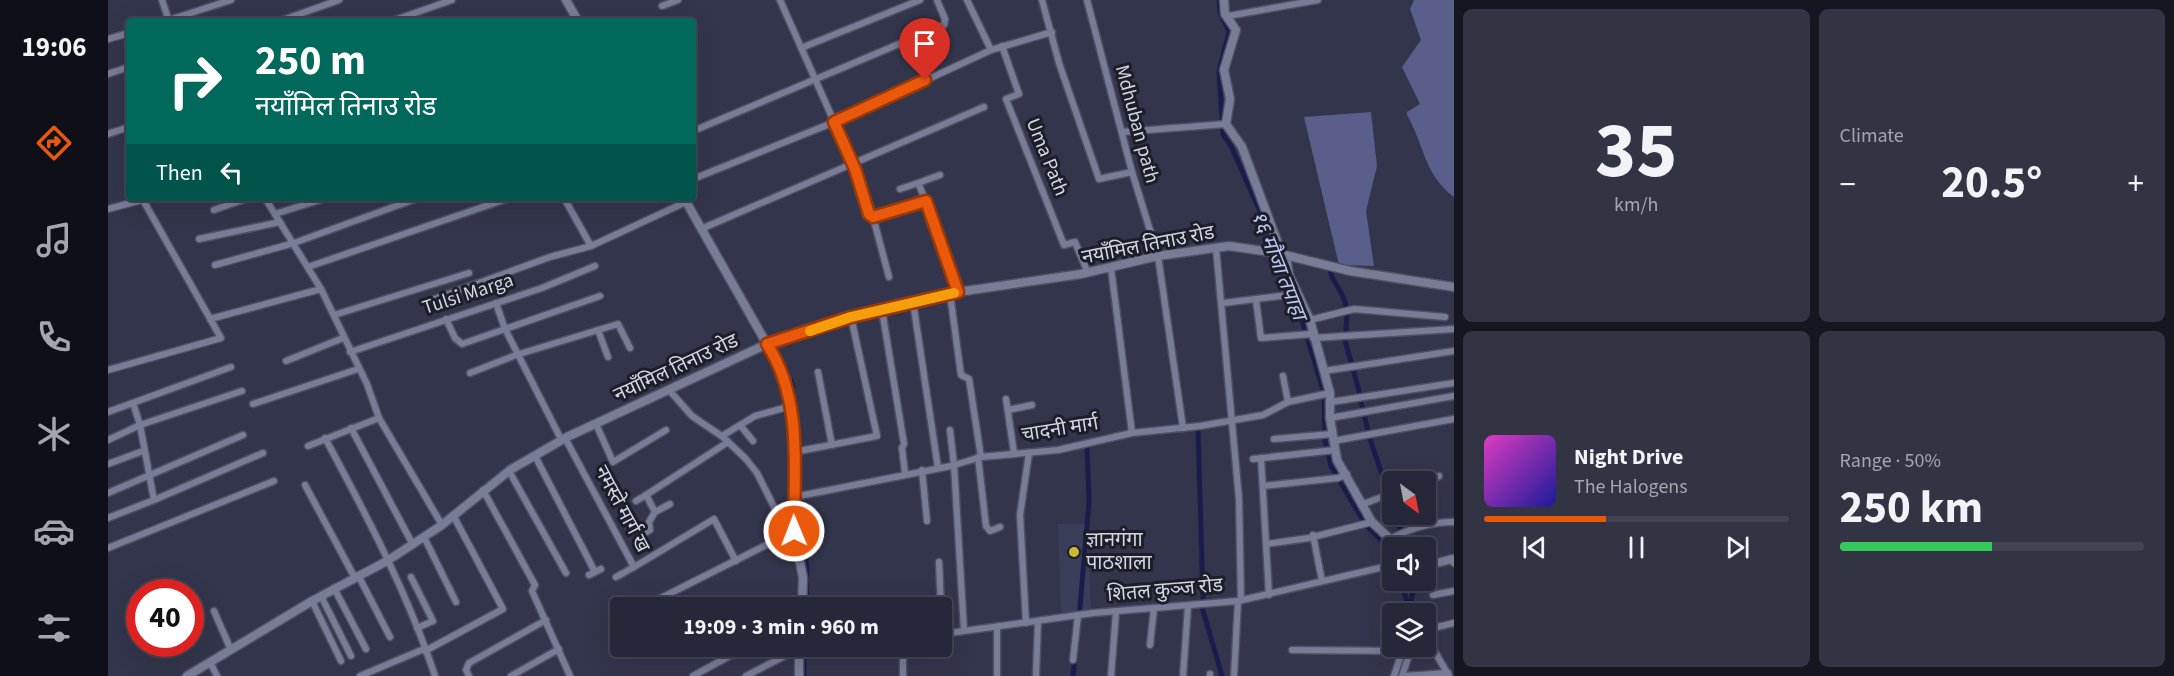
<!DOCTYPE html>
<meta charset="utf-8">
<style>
body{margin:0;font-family:"Source Sans 3","Noto Sans Devanagari",sans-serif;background:#323444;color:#f1f3f6;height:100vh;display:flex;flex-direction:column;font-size:22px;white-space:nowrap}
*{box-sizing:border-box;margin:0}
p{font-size:20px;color:#a4a6ae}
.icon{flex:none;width:33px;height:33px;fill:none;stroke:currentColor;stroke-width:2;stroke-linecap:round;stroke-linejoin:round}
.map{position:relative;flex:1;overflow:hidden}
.details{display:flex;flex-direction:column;gap:9px;padding:9px;background:#15161f;width:720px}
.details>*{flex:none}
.banner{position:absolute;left:18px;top:18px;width:570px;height:183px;border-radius:6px;box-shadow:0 6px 24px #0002,0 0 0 2px #424453;background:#00695c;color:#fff;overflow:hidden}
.needle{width:39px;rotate:148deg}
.fabs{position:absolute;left:1274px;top:471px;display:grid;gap:12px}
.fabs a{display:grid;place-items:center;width:54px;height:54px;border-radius:6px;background:#262839;box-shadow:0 6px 24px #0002,0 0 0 2px #424453;font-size:30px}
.speed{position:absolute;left:18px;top:579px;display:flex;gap:12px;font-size:30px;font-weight:700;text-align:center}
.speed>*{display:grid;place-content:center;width:78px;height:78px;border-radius:50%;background:#262839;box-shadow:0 6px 24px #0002,0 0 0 2px #424453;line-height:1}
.speed .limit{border:9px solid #d22;background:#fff;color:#111}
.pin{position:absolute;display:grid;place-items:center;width:51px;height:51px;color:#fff;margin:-62px -26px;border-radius:50% 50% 50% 0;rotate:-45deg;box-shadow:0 0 6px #0007}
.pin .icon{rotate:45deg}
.me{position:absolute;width:66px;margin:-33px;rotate:359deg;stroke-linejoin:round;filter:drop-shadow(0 0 4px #0008)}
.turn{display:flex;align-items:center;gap:21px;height:126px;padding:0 30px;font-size:27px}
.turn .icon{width:78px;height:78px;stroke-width:2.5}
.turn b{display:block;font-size:42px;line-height:51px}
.then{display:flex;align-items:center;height:57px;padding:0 30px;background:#0003;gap:12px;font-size:22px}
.big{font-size:45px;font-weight:700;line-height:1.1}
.details .widget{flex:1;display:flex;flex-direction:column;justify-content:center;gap:9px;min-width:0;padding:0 21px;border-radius:9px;background:#323444}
.details .dial{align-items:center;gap:0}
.dial b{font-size:78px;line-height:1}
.song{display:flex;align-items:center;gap:18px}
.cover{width:72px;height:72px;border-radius:9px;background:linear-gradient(135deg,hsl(310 70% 55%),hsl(240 70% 35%))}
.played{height:6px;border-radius:3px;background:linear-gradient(90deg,#ea580c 40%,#424453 40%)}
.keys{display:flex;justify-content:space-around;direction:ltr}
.heat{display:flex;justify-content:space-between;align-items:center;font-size:33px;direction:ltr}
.charge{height:9px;border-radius:4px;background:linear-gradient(90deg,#34c759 50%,#424453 0)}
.details .tiles{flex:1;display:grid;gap:9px;grid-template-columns:repeat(2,1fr)}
.trip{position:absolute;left:502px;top:597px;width:342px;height:60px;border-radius:6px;background:#262839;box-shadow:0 6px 24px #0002,0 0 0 2px #424453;font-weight:700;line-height:60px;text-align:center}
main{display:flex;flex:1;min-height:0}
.tabs{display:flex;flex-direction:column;width:108px;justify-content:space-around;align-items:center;background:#0f1017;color:#a4a6ae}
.tabs .icon{width:42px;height:42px}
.tabs .current{color:#ea580c}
.tabs b{font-size:27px;color:#f1f3f6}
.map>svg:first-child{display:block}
</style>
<main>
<nav class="tabs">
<b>19:06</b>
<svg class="icon current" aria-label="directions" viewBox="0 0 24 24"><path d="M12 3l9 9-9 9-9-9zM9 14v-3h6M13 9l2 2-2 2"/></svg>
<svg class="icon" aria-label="music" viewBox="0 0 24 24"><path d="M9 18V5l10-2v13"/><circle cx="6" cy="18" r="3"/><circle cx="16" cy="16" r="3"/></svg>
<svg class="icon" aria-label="phone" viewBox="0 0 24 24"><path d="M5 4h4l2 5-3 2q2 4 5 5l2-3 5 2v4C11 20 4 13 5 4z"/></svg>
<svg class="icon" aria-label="climate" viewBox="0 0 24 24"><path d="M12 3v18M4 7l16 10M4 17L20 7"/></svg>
<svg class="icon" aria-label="car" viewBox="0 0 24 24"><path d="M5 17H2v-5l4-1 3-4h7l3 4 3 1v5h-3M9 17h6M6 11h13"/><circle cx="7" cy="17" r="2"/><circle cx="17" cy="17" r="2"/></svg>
<svg class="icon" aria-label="filters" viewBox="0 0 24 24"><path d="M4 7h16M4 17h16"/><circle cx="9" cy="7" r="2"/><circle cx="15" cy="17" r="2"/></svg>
</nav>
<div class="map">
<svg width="1346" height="676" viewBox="0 0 1346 676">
<rect width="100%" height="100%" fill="#33354c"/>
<!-- built -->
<path fill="#3b3e5b" d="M950 524H979L983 609 953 613Z"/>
<!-- green -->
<g fill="#595e8b">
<path d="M1306 0H1346V197C1316 174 1317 147 1299 115V112L1312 104 1294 67 1313 40 1302 9Z"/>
<path d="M1263 112 1269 166 1258 211 1266 266 1231 265 1196 117Z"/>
</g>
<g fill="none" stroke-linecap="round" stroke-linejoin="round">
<!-- canal -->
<g stroke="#1c1c4c" stroke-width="5">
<path d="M1111 0 1112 12 1121 32 1111 71 1115 134 1123 146 1166 243"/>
<path d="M1170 252 1178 271"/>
<path d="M1222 269C1223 283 1236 290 1238 307"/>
<path d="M1186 294 1216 393 1217 441 1223 466 1257 524 1284 551"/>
<path d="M1238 330 1239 315"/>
<path d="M1236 337 1252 394"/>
<path d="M664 343 684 383 685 397"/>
<path d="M1253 402 1260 431"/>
<path d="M1090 427 1095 600"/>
<path d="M1262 439 1279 489"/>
<path d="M1281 498 1284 504"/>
<path d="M690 502 699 568 698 608"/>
<path d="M1289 514 1296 548"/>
<path d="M1293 580 1302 614"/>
<path d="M1094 607 1114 676"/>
<path d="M1302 608 1305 591 1304 580"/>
<path d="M971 618 981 502 979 444"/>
<path d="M696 646V676"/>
<path d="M965 676 967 657"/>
<path d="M1290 676 1298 655"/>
</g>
<!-- street casing -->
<g stroke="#4f5064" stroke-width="9">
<g id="street">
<path d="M54 0 61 21"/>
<path d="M672 0 747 169 761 215 765 217 818 201 850 292"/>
<path d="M859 0 883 50"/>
<path d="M934 0 951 63 991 179 1024 172"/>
<path d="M979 0 1024 172 1050 256 1075 428"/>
<path d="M554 6 570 0"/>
<path d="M1120 16 1210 0"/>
<path d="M58 21 123 0"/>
<path d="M172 21 231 0"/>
<path d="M284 21 344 0"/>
<path d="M0 39 21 33"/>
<path d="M894 46 911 94 898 99 956 245 967 242 980 273"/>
<path d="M693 48 812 0"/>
<path d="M0 74 21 67"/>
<path d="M585 131 836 25 837 19 829 0"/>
<path d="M1014 132 1118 124"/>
<path d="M0 134 21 127"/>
<path d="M585 179 734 119 883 50 944 32"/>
<path d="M792 189 810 183"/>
<path d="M157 198 213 289 259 384 271 418 334 525"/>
<path d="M456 198 483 246"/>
<path d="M818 201 810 183 832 175"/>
<path d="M0 209 41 198"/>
<path d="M106 210 140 198"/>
<path d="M167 214 218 198"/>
<path d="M765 217 781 277"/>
<path d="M593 229 876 107"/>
<path d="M91 239 172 222"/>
<path d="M1108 248 1131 499 1133 600"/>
<path d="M107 265 186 243 310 198"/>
<path d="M200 267 401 198"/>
<path d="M1003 268 1024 433"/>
<path d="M842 294 853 375 861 379 873 457"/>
<path d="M324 300 442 257 483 246 578 202"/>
<path d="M1148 300 1153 338 1204 334"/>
<path d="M805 302 830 468"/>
<path d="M1115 303 1189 294"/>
<path d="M774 310 796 444 794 448 797 473"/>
<path d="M226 315 361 273"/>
<path d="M102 319 213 289"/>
<path d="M338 319 347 338 354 344 397 329 388 303"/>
<path d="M1202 320 1246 309 1337 317"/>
<path d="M490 330 500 357"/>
<path d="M1205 338 1346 329"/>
<path d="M242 352 434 288 487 266"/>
<path d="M178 361 235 338"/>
<path d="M0 370 113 338 35 200"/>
<path d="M1216 371 1346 351"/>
<path d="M710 372 724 445"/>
<path d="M362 373 408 355 510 324 522 348"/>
<path d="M1175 376 1180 402"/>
<path d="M898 399 906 453"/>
<path d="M1223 402 1346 383"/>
<path d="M25 403 32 425 134 391"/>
<path d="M145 404 250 369"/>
<path d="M900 410 924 405"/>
<path d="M0 412 123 367"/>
<path d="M1222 418 1346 396"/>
<path d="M488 424 505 462 558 430"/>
<path d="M632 425 645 441"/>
<path d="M243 428 305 545"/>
<path d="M842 430 846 465 856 630"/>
<path d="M614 436 647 416 683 406"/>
<path d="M217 438C258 514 300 594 327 676"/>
<path d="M457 438 526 567 606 519 628 561"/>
<path d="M1166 439 1224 434"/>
<path d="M0 440 32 425 46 500 155 453"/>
<path d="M454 441 397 329 492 296"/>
<path d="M1225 441 1346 419"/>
<path d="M200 446 271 418"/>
<path d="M686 452 769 436 743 317"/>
<path d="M427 456 487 572"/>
<path d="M870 457 878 526 882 531 892 527"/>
<path d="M1153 458 1161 595"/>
<path d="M1145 459 1227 450"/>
<path d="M0 464 35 451"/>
<path d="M814 470 819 521"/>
<path d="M401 471 458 573"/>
<path d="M1316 482 1331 476"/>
<path d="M197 485 247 578"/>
<path d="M1155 486 1230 478 1239 474"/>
<path d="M375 490 427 585 424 591 462 676"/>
<path d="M0 493 135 435"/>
<path d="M686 497 843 466 873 457 950 450 1024 433 1092 426 1155 415 1180 402 1222 393"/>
<path d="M528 501 538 495"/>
<path d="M1253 505 1284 493"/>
<path d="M547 512 562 504"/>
<path d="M0 518 46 500"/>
<path d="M537 533 542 530 541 522 547 512 538 495 620 442"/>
<path d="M1205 535 1214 581"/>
<path d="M316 537 348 602"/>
<path d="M1282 539C1301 529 1324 522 1346 522"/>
<path d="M1159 544 1201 538 1264 522"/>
<path d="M0 548 166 481"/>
<path d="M831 562 833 608"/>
<path d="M250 575 282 637"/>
<path d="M481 575 493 569"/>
<path d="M303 577 325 621 309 628"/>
<path d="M508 577 526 567"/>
<path d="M226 588 258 649"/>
<path d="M1325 595 1346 591"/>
<path d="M213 596 243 656"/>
<path d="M204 601 233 661"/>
<path d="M533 608 686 531 670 515 649 473 638 459 615 437 584 416 561 390"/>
<path d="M106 611 123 650"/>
<path d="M918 623 912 515 921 453"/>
<path d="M889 628V676"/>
<path d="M1317 630 1346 623"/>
<path d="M834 634 985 613 1130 601 1284 565"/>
<path d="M1317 635 1341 676"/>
<path d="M1042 645 1046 608"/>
<path d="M795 646V676"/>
<path d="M1184 650 1294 651"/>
<path d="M317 651 395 609 345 515"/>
<path d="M965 660 970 615"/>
<path d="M102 662 109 676"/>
<path d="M252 676 316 649"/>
<path d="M361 676 358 670 361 663 438 620"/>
<path d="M403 676 451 649"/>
<path d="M585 676 640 646"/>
<path d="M638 676 690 649 726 646"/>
<path d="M928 676 930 621"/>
<path d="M1003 676 1008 612"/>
<path d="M1075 676 1080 606"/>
<path d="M1102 676V674"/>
<path d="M1126 676 1130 601"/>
<path d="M1286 676 1296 646"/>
<path d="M1294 676 1304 646"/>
<path d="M1295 676 1340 673"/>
</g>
</g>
<!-- secondary casing -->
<g stroke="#4f5064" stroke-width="11">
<g id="secondary">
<path d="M458 0 470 21"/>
<path d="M1116 0 1117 14 1128 30 1116 70 1122 99 1118 124 1134 147 1174 254"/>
<path d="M576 198 678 378 686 423V531L695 578 694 608"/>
<path d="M1178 257 1181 275 1202 320 1222 393V418L1229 460 1264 522 1282 539 1286 548"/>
<path d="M1317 566 1344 559 1346 562"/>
<path d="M691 646V676"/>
<path d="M79 676 204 601 279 561 334 525 402 470 459 437 659 344 743 317 850 292 973 274 1050 256 1121 246 1169 253 1242 271 1346 287"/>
</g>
</g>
<!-- street -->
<use href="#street" stroke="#797c97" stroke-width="6"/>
<!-- secondary -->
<use href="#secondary" stroke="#797c97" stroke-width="8"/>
</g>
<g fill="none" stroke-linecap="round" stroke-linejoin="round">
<!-- route casing -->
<g stroke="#983908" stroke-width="15">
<path id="route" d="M686 531C686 468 695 400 659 344L743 317 850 292 818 201 765 217 761 214 747 169 726 122 817 80"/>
</g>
<!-- route -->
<use href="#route" stroke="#ea580c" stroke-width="10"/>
<!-- slow -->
<path stroke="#f59e0b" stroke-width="10" d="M702 331 743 317 846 293"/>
</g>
<!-- markers -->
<circle fill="#cfb837" stroke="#1c1e28" stroke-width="2" cx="966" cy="552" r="6"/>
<g text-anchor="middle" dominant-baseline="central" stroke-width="6" stroke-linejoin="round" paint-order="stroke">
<!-- street labels -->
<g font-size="20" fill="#d3d5e4" stroke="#1c1e28">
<text transform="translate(1029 124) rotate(75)">Mdhuban path</text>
<text transform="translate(939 157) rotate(68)">Uma Path</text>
<text transform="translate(1040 245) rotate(-11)">नयाँमिल तिनाउ रोड</text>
<text transform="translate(360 294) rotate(-18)">Tulsi Marga</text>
<text transform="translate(568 368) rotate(-25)">नयाँमिल तिनाउ रोड</text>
<text transform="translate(952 429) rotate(-9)">चादनी मार्ग</text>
<text transform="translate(514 509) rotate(62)">नमस्ते मार्ग ख</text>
<text transform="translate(1057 590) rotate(-5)">शितल कुञ्ज रोड</text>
</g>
<!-- poi labels -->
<g font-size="20" fill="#d3d5e4" stroke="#1c1e28" text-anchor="start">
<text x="978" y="540">ज्ञानगंगा<tspan x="978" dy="23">पाठशाला</tspan></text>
</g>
<!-- water labels -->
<g font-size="21" font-style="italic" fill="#bdc4f5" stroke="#1c1e28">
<text transform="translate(1171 265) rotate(68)">१६ मौजा तपाहा</text>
</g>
</g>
</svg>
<div class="fabs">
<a><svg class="needle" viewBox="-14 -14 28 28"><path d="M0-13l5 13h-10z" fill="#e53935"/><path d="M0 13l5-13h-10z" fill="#a4a6ae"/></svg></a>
<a><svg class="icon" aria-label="sound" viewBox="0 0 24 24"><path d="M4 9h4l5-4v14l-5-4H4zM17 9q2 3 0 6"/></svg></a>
<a><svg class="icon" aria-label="layers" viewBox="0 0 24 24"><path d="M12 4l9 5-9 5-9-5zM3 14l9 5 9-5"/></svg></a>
</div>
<div class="speed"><div class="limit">40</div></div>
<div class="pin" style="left:817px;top:80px;background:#d93025"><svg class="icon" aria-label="arrive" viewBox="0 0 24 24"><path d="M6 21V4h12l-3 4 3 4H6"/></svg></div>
<svg class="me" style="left:686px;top:531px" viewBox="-20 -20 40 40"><circle r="17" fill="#ea580c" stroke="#fff" stroke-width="3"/><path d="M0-11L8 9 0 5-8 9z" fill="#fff"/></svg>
<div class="trip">19:09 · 3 min · 960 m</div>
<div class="banner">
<div class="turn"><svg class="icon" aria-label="right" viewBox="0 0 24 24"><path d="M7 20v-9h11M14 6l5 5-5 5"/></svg><div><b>250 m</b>नयाँमिल तिनाउ रोड</div></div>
<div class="then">Then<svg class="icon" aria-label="left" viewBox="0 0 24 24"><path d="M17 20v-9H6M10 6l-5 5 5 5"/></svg></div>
</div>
</div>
<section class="details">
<div class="tiles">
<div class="widget dial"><b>35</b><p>km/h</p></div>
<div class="widget"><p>Climate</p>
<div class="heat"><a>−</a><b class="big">20.5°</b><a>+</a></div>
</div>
<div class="widget">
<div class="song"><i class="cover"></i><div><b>Night Drive</b><p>The Halogens</p></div></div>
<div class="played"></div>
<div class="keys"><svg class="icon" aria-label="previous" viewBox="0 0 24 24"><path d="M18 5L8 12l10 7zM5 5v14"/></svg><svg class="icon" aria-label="pause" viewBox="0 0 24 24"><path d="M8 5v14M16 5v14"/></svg><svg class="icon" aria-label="next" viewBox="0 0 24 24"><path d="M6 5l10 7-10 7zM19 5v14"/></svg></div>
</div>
<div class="widget"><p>Range · 50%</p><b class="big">250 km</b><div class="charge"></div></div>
</div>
</section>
</main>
